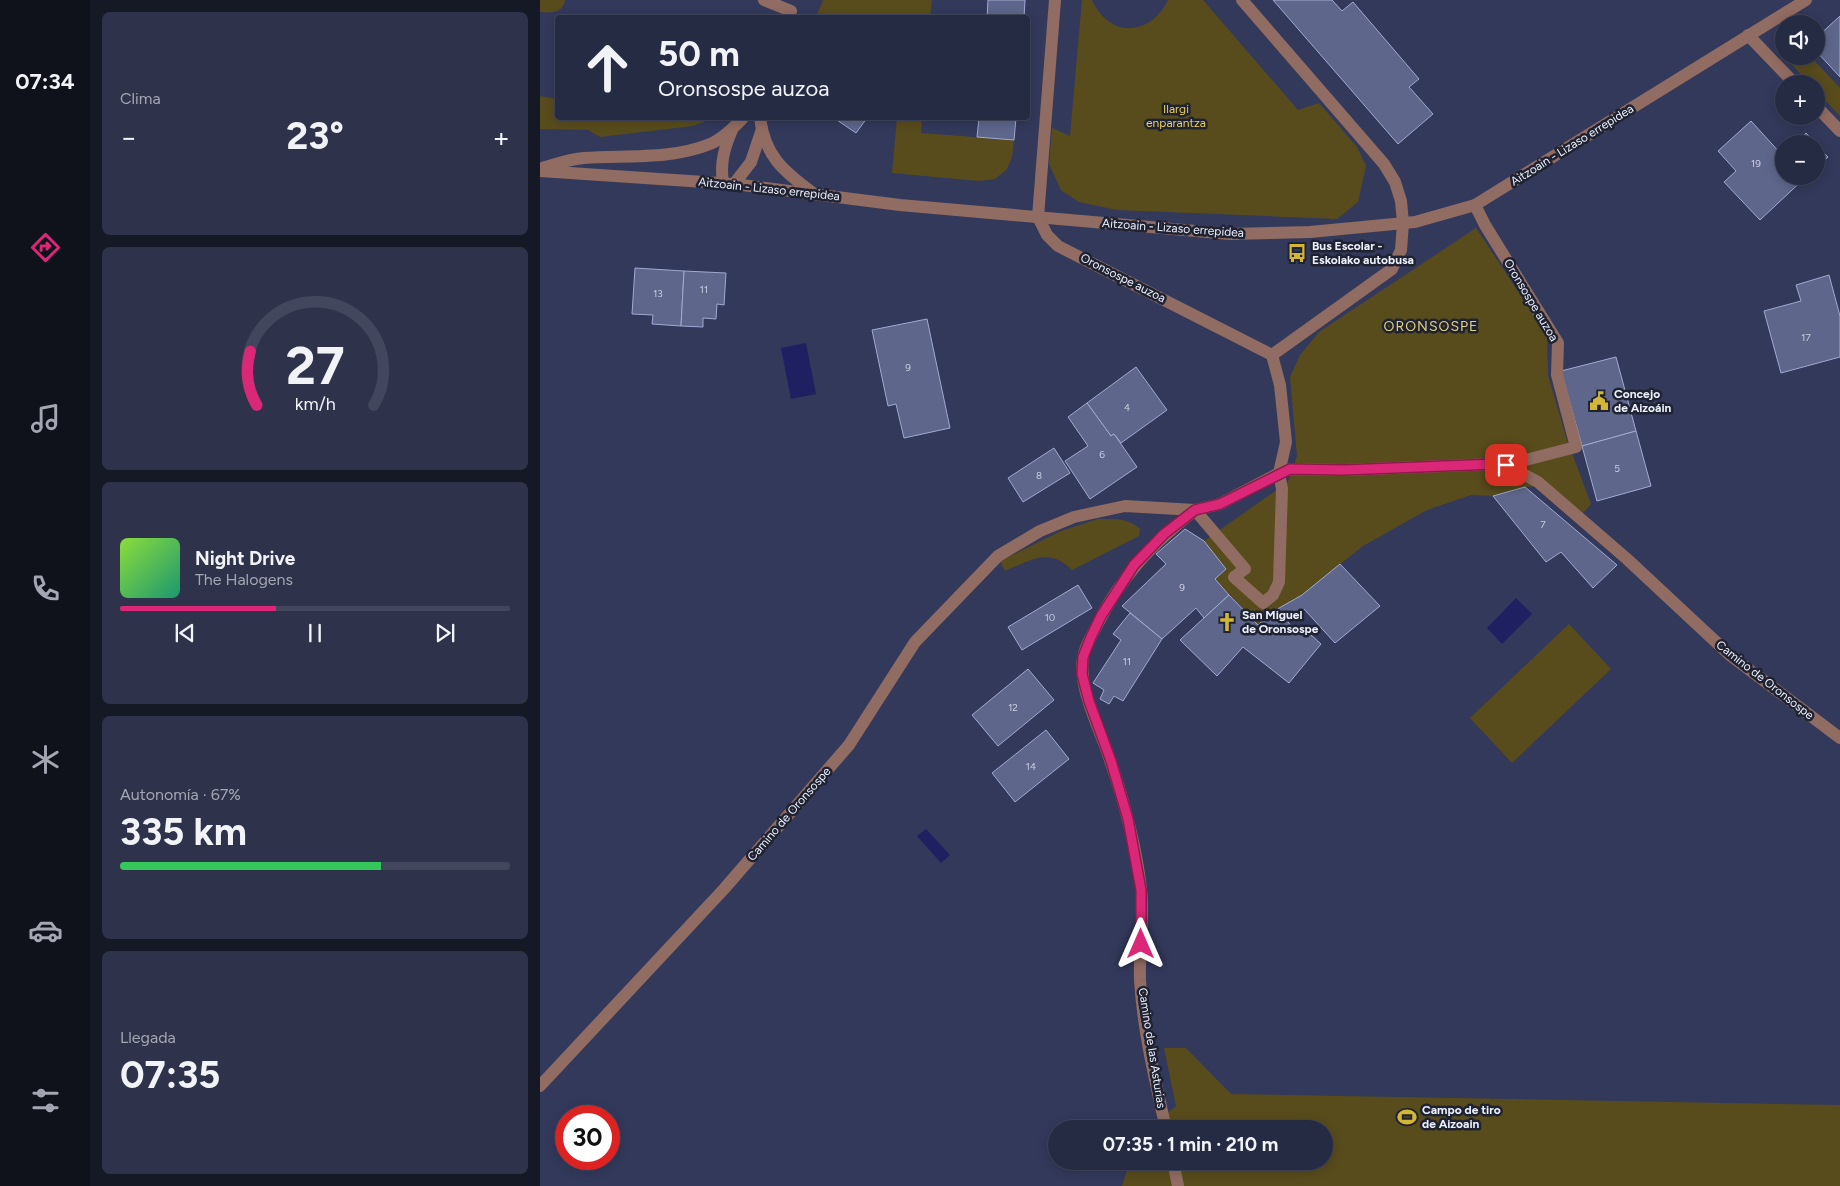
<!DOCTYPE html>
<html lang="es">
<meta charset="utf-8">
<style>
body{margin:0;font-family:Figtree,sans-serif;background:#2e334b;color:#f1f3f6;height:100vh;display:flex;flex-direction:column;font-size:19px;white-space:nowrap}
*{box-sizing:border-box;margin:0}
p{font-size:16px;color:#a4a7b2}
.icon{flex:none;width:28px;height:28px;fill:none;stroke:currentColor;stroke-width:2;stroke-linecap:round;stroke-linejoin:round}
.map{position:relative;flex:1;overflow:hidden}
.side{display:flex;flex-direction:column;gap:12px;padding:12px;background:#151825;width:450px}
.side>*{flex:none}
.hud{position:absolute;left:15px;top:15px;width:475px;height:105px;border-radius:5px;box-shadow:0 2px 12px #0003,0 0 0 1px #42475d;background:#262b44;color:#f1f3f6;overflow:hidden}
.buttons{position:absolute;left:1235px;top:15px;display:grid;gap:10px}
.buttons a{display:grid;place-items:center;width:50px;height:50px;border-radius:50%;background:#262b44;box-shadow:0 2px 12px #0003,0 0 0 1px #42475d;font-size:25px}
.speed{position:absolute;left:15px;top:1105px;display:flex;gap:10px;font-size:25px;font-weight:700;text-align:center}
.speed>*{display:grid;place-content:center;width:65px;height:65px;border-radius:50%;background:#262b44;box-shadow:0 2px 12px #0003,0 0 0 1px #42475d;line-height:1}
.speed .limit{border:8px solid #d22;background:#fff;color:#111}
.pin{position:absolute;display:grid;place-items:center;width:42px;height:42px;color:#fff;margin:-21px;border-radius:10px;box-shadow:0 2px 8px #0006}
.me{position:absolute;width:55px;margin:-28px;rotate:0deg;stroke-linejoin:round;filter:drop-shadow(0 0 4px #0008)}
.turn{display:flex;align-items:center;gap:18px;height:105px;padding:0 20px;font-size:22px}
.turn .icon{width:65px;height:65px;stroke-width:2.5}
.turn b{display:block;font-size:35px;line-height:42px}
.big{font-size:38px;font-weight:700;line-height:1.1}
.side .widget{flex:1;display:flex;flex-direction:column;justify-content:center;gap:8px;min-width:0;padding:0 18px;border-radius:8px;background:#2e334b}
.side .dial{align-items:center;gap:0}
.dial svg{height:130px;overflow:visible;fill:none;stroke:#42475d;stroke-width:7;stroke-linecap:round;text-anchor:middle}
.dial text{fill:#f1f3f6;stroke:none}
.song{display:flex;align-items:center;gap:15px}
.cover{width:60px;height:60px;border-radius:8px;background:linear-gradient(135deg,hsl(90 70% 55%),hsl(160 70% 35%))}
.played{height:5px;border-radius:2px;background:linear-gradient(90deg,#db2777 40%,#42475d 40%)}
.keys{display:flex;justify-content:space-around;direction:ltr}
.heat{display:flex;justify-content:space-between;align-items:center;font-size:28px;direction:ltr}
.charge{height:8px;border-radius:4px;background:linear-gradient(90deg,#34c759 67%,#42475d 0)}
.trip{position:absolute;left:508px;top:1120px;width:285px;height:50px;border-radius:25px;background:#262b44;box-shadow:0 2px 12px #0003,0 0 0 1px #42475d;font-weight:700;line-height:50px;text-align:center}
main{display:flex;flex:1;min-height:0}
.tab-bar{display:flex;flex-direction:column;width:90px;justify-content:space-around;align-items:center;background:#0f111b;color:#a4a7b2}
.tab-bar .icon{width:35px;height:35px}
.tab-bar .selected{color:#db2777}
.tab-bar b{font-size:22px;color:#f1f3f6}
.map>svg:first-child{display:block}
</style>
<main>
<nav class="tab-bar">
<b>07:34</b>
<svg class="icon selected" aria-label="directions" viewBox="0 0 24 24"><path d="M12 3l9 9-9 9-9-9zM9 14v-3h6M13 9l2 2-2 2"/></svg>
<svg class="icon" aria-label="music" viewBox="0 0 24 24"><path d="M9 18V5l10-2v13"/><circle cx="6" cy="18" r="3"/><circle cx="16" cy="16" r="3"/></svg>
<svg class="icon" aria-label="phone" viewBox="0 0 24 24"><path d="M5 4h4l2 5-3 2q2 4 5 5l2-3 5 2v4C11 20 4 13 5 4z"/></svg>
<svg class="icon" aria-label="climate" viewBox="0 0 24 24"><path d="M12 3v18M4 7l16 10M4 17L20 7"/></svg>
<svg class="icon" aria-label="car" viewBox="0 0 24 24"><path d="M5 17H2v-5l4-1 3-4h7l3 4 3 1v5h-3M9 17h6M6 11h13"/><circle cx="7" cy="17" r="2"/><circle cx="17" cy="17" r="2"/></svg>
<svg class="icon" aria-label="filters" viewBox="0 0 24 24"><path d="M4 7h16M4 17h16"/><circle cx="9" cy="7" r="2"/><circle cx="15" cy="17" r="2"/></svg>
</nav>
<section class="side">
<div class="widget"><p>Clima</p>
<div class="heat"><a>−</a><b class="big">23°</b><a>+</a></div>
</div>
<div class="widget dial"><svg viewBox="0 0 100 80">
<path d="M14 69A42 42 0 1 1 86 69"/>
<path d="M14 69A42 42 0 0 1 10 36" stroke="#db2777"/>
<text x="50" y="56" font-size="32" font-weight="700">27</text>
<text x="50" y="72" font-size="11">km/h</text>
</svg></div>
<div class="widget">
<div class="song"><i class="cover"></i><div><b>Night Drive</b><p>The Halogens</p></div></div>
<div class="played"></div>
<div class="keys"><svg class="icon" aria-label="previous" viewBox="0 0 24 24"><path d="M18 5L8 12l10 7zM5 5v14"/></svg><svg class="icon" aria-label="pause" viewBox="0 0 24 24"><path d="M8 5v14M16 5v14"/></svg><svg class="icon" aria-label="next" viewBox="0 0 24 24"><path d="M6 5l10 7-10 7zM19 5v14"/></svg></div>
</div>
<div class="widget"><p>Autonomía · 67%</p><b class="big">335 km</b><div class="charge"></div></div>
<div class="widget"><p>Llegada</p><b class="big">07:35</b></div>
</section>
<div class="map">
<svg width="1300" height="1186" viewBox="0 0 1300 1186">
<rect width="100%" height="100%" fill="#33395b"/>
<!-- green -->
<g fill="#584c1c">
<path d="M0 0H25C23 13 12 13 0 12Z"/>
<path d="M283 0H392L390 17H276Z"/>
<path d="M542 0H552C569 38 610 37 628 0H663L758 110 779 103 817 147 826 166 818 202 797 219 577 210 539 202 521 190 509 164 512 128 530 136Z"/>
<path d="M1244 56H1270L1300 88V116L1276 91V84H1270Z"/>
<path d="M0 96 17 99 18 118H174L153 126 60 137 48 130 0 129Z"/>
<path d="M357 118H382L381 133 474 140 472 157 467 169 455 179 439 181 352 173Z"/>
<path d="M936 228 1007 335 1008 375 1026 437 1051 504 1043 513 1010 485 985 487 953 496 931 495 887 510 823 546 762 595 734 611 718 625 675 579 686 569 664 541 748 482 757 456 750 377 760 355 779 332Z"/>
<path d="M558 519C574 519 587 517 600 529L599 536 532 570C509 547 491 560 465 571L460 561 521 531Z"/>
<path d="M1029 624 1071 669 972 763 930 718Z"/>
<path d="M624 1048H646L691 1094 1300 1105V1186H582L590 1161H784V1129H608L636 1106Z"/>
</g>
<!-- water -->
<g fill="#1e2061">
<path d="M266 343 276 394 251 399 241 348Z"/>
<path d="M976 598 992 614 962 644 947 628Z"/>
<path d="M386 829 410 855 401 863 377 836Z"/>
</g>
<!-- building -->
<g fill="#5e668b" stroke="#a1aad2">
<path d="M448 0H485L484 18H447Z"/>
<path d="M733 0H792L802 11 813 2 879 79 869 87 893 114 858 144Z"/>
<path d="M1300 16V77L1276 51V38Z"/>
<path d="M294 118H327L316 133Z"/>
<path d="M439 118H476L474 140 437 137Z"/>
<path d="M1211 121 1242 155 1244 154V176H1267L1220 220 1184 182 1196 171 1178 151Z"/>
<path d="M1266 133 1276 144H1255Z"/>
<path d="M1276 145 1288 157 1276 168Z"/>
<path d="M95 268 144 271 141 326 112 324 113 315 92 314Z"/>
<path d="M144 271 186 273 184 305 177 304 176 319 163 318V327L141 326Z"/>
<path d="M1289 275 1300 316V357L1241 373 1224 311 1261 301 1256 285Z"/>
<path d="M387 319 410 428 364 438 356 404 348 406 332 330Z"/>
<path d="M1076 357 1096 431 1042 446 1021 371Z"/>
<path d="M596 367 627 410 581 443 574 434 571 436 547 403Z"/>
<path d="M547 403 571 436 574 434 597 467 550 499 525 461 548 446 528 417Z"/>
<path d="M1096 431 1111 486 1057 501 1042 446Z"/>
<path d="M514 448 530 473 483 502 468 478Z"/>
<path d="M985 487 1077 565 1053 588 1021 552 1006 562 953 496Z"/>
<path d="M645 529 664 541 686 569 675 579 689 595 664 618 656 608 622 639 582 606 626 564 616 554Z"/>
<path d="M800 564 840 606 795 643 764 609 747 620 754 631 760 625 781 644 749 683 703 647 677 676 640 640 689 595 718 625 734 611 762 595Z"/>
<path d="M538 585 552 608 482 650 468 627Z"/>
<path d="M590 613 622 639 583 701 574 696 569 704 560 699 564 690 553 683 581 640 573 634Z"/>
<path d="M488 669 514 700 458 746 432 715Z"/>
<path d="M506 730 529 759 475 802 452 773Z"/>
</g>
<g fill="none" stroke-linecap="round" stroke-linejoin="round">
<!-- minor -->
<g stroke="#916c62" stroke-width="12">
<path d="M224 0 251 11"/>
<path d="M702 0 844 164 855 182 861 201 863 223 861 250 852 269 732 355"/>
<path d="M1208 35 1255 84"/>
<path d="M1276 106 1300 131"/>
<path d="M220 118C225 156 243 171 273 193"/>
<path d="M2 168C16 164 30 159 44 158 84 155 131 160 170 144 183 139 194 127 203 118"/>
<path d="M0 171 194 184 360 205 690 234 770 232 875 222 935 205 1266 0"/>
<path d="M183 183C180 163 184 149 192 130"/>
<path d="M194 184 211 162 222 129"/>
<path d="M935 205 945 225 1018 343 1017 375 1036 447 966 465"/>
<path d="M498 217 515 0"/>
<path d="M655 510 705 569 694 577 723 603 733 595 739 582 742 489 739 473 751 469 803 470 955 464 966 465 998 482 1087 559 1191 656 1300 738"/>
<path d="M0 1086 184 889 309 745 375 642 458 556 500 531 534 517 585 506 655 510 680 504 739 473 746 442 740 385 732 355 518 246 507 235 498 217"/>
<path d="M626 1129C615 1080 603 1030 600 980 599 950 604 918 601 889 596 846 584 801 570 760 561 731 538 689 543 658 544 648 551 637 556 627 581 576 611 545 655 510"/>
<path d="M633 1161 638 1186"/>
</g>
</g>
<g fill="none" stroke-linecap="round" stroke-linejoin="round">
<!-- route casing -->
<g stroke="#8e194d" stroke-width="12">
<path id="route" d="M601 944V890L588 819 571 761 549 701 542 674 543 657 551 637 561 616 594 565 624 534 655 510 680 504 750 469 803 470 955 464 966 465"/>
</g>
<!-- route -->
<use href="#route" stroke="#db2777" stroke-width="9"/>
</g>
<!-- icons -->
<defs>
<g id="bus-bare" transform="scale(1.5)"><path d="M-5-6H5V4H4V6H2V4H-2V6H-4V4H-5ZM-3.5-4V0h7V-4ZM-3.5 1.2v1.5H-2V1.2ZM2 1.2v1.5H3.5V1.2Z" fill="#d4b635" stroke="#1f2231" stroke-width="2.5" paint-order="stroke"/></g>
<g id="civic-bare" transform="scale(1.5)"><path d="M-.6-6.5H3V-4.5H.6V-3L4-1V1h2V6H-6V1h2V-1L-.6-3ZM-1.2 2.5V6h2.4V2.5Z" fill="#d4b635" stroke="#1f2231" stroke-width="2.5" paint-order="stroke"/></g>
<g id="church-bare" transform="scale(1.5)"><path d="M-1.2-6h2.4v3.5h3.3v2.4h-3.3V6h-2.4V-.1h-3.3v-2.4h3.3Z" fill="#d4b635" stroke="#1f2231" stroke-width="2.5" paint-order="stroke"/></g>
<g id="stadium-bare" transform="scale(1.5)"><path d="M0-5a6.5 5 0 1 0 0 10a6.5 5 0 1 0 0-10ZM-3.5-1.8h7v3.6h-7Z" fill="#d4b635" stroke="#1f2231" stroke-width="2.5" paint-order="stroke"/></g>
</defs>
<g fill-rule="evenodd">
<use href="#bus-bare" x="757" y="253"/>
<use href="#civic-bare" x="1059" y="401"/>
<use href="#church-bare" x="687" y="622"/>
<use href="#stadium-bare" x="867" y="1117"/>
</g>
<g text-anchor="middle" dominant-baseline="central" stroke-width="5" stroke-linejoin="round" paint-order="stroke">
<!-- number labels -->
<g font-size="10" fill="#c8cde0">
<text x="1216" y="163">19</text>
<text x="164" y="289">11</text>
<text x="118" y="293">13</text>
<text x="1266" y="337">17</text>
<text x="368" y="367">9</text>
<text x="587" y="407">4</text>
<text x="562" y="454">6</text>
<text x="1077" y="468">5</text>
<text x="499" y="475">8</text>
<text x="1003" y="524">7</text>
<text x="642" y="587">9</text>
<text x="510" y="617">10</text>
<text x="587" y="661">11</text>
<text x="473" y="707">12</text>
<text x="491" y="766">14</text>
</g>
<!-- park labels -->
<g font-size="12" fill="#ecce55" stroke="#1f2231">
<text x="636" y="109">Ilargi<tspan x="636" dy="14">enparantza</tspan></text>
</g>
<!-- street labels -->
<g font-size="12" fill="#eceffc" stroke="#1f2231">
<text transform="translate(1032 145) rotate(-32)">Aitzoain - Lizaso errepidea</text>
<text transform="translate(229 189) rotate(6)">Aitzoain - Lizaso errepidea</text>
<text transform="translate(633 228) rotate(4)">Aitzoain - Lizaso errepidea</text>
<text transform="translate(583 278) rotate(27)">Oronsospe auzoa</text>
<text transform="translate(991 300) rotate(59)">Oronsospe auzoa</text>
<text transform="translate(1225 680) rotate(38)">Camino de Oronsospe</text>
<text transform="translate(249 814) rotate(-49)">Camino de Oronsospe</text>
<text transform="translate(612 1048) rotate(81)">Camino de las Asturias</text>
</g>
<!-- poi labels -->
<g font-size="12" font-weight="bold" fill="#eceffc" stroke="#1f2231" text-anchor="start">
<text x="772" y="246">Bus Escolar -<tspan x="772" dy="14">Eskolako autobusa</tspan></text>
<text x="1074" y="394">Concejo<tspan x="1074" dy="14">de Aizoáin</tspan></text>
<text x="702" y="615">San Miguel<tspan x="702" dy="14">de Oronsospe</tspan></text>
<text x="882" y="1110">Campo de tiro<tspan x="882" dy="14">de Aizoain</tspan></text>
</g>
<!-- neighbourhood labels -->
<g font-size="14" letter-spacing="1" fill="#e2ce81" stroke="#1f2231">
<text x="891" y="326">ORONSOSPE</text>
</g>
</g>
</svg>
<div class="buttons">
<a><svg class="icon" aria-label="sound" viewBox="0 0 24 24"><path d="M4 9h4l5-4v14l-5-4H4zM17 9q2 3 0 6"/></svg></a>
<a>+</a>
<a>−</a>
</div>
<div class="speed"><div class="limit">30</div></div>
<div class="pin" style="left:966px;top:465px;background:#d93025"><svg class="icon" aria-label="arrive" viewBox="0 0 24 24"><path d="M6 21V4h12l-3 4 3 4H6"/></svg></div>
<svg class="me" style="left:601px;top:944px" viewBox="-20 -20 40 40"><path d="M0-17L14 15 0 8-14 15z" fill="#db2777" stroke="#fff" stroke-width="4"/></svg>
<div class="trip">07:35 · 1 min · 210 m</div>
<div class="hud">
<div class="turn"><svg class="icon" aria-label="ahead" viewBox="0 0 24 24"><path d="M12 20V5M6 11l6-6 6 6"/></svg><div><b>50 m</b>Oronsospe auzoa</div></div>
</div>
</div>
</main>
